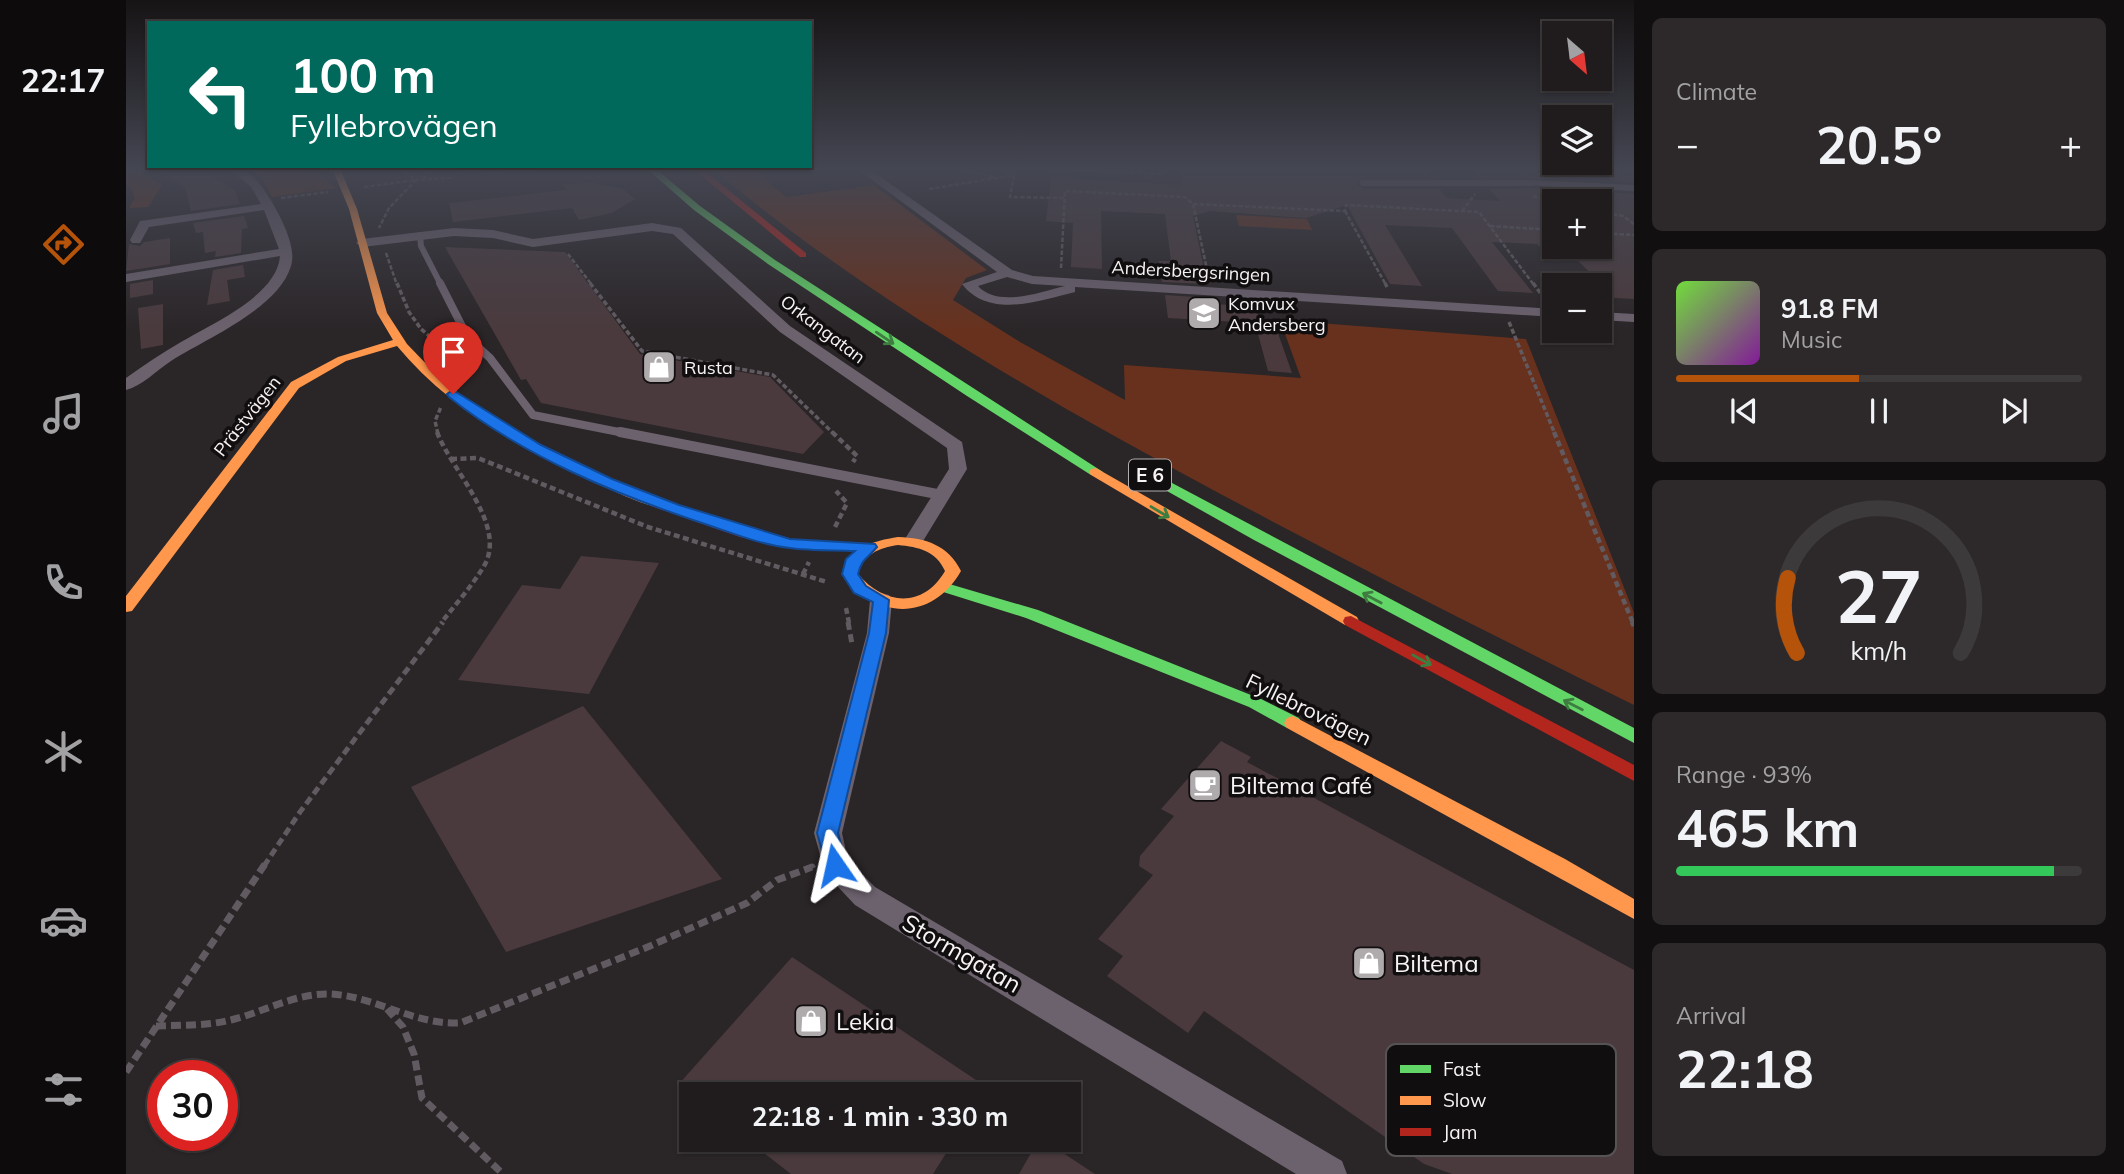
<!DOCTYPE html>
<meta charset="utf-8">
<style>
body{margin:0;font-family:Mulish,sans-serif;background:#2d292a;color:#f1f3f6;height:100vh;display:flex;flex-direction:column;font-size:26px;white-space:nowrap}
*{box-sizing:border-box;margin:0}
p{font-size:23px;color:#a2a1a4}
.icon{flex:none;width:38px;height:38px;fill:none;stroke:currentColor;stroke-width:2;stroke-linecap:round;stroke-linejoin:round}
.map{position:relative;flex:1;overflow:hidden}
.sheet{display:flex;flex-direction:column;gap:18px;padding:18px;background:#120f10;width:490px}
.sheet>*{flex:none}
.guide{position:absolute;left:21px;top:21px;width:665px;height:147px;border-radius:0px;box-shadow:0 2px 5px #0004,0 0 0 2px #3d3a3b;background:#00695c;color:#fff;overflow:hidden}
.needle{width:46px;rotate:152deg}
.tools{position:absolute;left:1416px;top:21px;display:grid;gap:14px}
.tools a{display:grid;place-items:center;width:70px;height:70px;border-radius:0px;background:#201c1d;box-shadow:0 2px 5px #0004,0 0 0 2px #3d3a3b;font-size:35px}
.speed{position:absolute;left:21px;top:1060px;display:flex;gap:14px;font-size:35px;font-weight:700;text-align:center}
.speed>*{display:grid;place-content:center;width:91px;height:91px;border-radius:50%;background:#201c1d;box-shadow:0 2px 5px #0004,0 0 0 2px #3d3a3b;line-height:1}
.speed .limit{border:10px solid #d22;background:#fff;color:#111}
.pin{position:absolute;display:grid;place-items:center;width:60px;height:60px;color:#fff;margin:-72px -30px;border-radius:50% 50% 50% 0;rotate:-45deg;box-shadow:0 0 7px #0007}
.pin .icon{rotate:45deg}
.me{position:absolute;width:77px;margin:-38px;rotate:349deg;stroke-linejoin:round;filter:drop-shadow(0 0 5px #0008)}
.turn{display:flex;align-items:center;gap:24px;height:147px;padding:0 28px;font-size:32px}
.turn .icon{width:91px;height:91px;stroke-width:2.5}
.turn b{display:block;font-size:49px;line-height:60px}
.big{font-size:52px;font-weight:700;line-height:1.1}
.sheet .card{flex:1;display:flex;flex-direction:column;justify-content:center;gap:10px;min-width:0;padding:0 24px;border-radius:10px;background:#2d292a}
.sheet .dial{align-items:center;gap:0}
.dial svg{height:182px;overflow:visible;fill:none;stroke:#3d3a3b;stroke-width:7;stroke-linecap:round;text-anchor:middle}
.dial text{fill:#f1f3f6;stroke:none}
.song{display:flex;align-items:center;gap:21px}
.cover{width:84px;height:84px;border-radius:10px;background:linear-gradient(135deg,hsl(100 70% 55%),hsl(290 70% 35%))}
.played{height:7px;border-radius:4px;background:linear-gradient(90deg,#b45309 45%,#3d3a3b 45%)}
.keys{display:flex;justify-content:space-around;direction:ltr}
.heat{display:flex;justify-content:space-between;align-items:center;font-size:38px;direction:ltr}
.charge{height:10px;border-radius:5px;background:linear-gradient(90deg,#34c759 93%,#3d3a3b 0)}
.trip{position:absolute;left:553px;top:1082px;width:402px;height:70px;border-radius:0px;background:#201c1d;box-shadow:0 2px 5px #0004,0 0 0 2px #3d3a3b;font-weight:700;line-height:70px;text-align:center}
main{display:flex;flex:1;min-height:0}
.menu{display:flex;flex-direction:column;width:126px;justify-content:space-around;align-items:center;background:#0d0b0c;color:#a2a1a4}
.menu .icon{width:49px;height:49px}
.menu .selected{color:#b45309}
.menu b{font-size:32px;color:#f1f3f6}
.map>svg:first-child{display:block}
</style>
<main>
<nav class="menu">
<b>22:17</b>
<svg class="icon selected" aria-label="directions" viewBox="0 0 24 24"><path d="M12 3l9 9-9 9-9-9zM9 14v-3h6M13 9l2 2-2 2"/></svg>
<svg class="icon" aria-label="music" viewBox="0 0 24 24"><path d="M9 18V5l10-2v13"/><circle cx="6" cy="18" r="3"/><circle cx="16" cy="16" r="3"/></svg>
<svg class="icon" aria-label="phone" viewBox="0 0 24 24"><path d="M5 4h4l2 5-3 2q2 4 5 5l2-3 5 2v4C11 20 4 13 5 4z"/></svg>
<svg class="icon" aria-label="climate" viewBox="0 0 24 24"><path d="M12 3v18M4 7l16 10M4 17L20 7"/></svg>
<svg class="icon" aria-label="car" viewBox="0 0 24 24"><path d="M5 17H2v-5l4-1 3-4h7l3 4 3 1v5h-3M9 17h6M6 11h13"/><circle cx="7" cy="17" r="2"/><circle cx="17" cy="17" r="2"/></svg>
<svg class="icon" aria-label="filters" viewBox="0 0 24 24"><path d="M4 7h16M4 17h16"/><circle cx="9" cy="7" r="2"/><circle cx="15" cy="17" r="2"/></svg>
</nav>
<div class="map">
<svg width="1508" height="1174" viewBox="0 0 1508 1174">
<rect width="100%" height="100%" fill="#2a2527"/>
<!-- green -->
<g fill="#68311d">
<path d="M0 168 37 184 22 207 3 208 9 198 4 187 0 185Z"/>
<path d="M121 168H183L211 188 146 197 133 174Z"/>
<path d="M586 168H625L660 197 748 185 861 270 840 278 827 300 894 342 999 400 998 365 1175 378 1154 320 1400 339 1508 613V705C1366 635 1226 564 1087 490 914 397 736 295 586 168Z"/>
<path d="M1110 215 1181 219 1186 230 1113 226Z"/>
</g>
<!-- building -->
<g fill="#4a3a3d">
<path d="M29 168H72L109 190 114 204 65 211 59 187Z"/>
<path d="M1056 168H1297L1304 177H1237L1231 184 1237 189H1313L1321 198 1374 201 1363 189 1408 188 1508 194V299L1474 297V282L1445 254 1474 256V201L1428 199V262L1411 244 1366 242 1407 293 1372 291 1326 228 1259 225 1296 286 1264 284 1221 205 1180 218 1084 211 1067 216 1081 284 1036 282 1033 261H1045L1039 214 975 211 976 269 945 267 947 223 920 221 925 178 1055 185Z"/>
<path d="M1344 168H1508V182L1352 177Z"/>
<path d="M468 183 497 189 509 199 486 213 453 220 446 208 327 222 323 203 440 190 437 184Z"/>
<path d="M118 216 122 228 116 229 115 253 89 257 90 251 79 253 77 232 70 233 67 223Z"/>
<path d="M44 238V264L0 271 3 244 14 246 18 242Z"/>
<path d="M319 247 439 252 514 354 644 377 698 432 677 454 415 403 400 379 395 380Z"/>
<path d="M117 265 119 277 101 280 104 301 81 305 87 270Z"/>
<path d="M27 280V294L4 298V284Z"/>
<path d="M1039 295 1084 298 1085 304 1132 306V318L1147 319 1166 373 1142 371 1129 323 1042 318Z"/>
<path d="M37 304V345L15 349 12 308Z"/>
<path d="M455 556 533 563 463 694 332 680 396 585 434 589Z"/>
<path d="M457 706 596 879 380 952 285 787Z"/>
<path d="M1095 741 1125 757 1121 762 1508 970V1174H1326L1298 1164 1078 1011 1062 1033 981 976 997 956 972 939 1027 875 1013 866 1014 856 1048 816 1035 809Z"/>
<path d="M666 957 871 1094H563L552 1085Z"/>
<path d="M620 1139H829L807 1174H665Z"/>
<path d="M913 1139H916L969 1174H893Z"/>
</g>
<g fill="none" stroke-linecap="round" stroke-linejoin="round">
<!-- path-far4 -->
<g stroke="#615b61" stroke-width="2.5" stroke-dasharray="4.5 2" stroke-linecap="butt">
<path d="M273 168 290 180 328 178"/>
<path d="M831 168 867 177"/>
<path d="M888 175 884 197 938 198"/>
<path d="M297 179 308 168"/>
<path d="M238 187 290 180 263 208 253 228"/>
<path d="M803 189 888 175 890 168 1037 174 1035 168"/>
<path d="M1407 196 1428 203"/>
<path d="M155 198 202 192"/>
<path d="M1067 204 1083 279"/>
<path d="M1219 211 1260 285"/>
<path d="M1336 211 1349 194"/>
<path d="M1474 212 1497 216 1508 224"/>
<path d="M1364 226 1428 230"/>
<path d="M1474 233 1508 235"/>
<path d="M260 253 271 285"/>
<path d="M442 254 466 285"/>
<path d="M935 268 939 191 1059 197 1067 204 1219 211 1220 205 1353 212 1408 285"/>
</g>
<!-- path-far3 -->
<g stroke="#615b61" stroke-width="3.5" stroke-dasharray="5 2.5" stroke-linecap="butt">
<path d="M271 283 283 312 295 329 337 365 341 371 339 379"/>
<path d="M464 283 516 351 647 375 708 434"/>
<path d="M1259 283 1261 287"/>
<path d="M1407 283 1418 298"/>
<path d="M1383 322 1429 434"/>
<path d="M312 434 309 421 315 407"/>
</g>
<!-- path-far2 -->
<g stroke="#615b61" stroke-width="4.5" stroke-dasharray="6 3.5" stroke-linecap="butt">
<path d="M311 432C325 470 382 525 358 566 346 586 329 605 315 623"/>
<path d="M706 432 731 456 727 462"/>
<path d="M1428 432 1507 623"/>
<path d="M325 459 352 458 522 527 701 582"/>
<path d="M709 527 721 503 710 491"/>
<path d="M677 574 683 562"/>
<path d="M720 608 723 623"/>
</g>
<!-- path-far1 -->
<g stroke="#615b61" stroke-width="5" stroke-dasharray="8 4.5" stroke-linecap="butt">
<path d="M722 622 726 644"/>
<path d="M1506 622 1508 626"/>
<path d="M138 866 174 812 317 622"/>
</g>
<!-- path -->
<g stroke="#615b61" stroke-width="7" stroke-dasharray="10 5" stroke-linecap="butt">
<path d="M261 1009 277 1027 288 1054 296 1098 377 1174"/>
<path d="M30 1026C55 1025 81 1026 105 1020 138 1012 169 993 204 994 249 996 287 1025 334 1023L524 946 621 903 651 880 686 867 687 869"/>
<path d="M0 1072 139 864"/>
</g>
<!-- lane-far2 -->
<g stroke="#6c626e" stroke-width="6">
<path d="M335 168 368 171 410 168"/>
<path d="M1237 183H1405"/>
<path d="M294 235 295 246 315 285"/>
</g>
<!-- lane-far1 -->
<path stroke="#6c626e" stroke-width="8" d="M314 283 342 338 364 358 407 415 503 434"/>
<!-- lane -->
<path stroke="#6c626e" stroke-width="10" d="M494 432 816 495"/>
<!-- street -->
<g fill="#6c626e" fill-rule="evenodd">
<path d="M103 168C125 168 135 185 146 202 155 218 171 247 165 266 152 309 81 338 45 361 31 370 16 386 0 390V378C18 365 36 353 55 342 85 324 151 296 154 256L0 282V274L153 249 138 210 23 227 14 243H6L4 240 14 221 135 204 125 187Z"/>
<path d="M730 168H742L886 270 907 276 1428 309V317L949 287V292C913 301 863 319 836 284L871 272ZM881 277 906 284 939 286C915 292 872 308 852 286Z"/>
<path d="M1405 180 1508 185V191L1401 185V181Z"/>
<path d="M526 223 555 228 664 326 836 442 841 469 794 546H780L777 542 823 469 821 448 654 332 547 234 526 231 407 247 367 238 328 236 236 247 230 243 236 239 328 228 367 230 407 239Z"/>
<path d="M1474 312 1508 314V322L1474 320Z"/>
<path d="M755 593 763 595 766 600 763 633 716 833 722 860 749 887 1216 1161 1221 1174H1170L729 905 699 873 688 833 741 633 744 600 747 595Z"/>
</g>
<!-- fast -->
<g fill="#63d668" fill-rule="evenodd">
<path d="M520 168H529L574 206 649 260 977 472 975 475H965L841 396 642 264 568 210Z"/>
<path d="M1014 466 1508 728V743L1128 540 1009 473 1007 470 1009 467Z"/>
<path d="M820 583 912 610 1135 699 1173 718 1176 723 1173 728H1161L1123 707 900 618 814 591 812 588Z"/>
</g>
<!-- slow -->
<g fill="#ff974d" fill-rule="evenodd">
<path d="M206 168H214L231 209 261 313 281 344 309 373 342 401 380 426 460 468 537 503 530 507C509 502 489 491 470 483 397 450 323 409 271 346L220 361 173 388 6 611 0 612V596L165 382 212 357 267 340 251 313 223 209Z"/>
<path d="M970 468 1231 617 1233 621 1231 625H1219L965 475 963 472 965 469Z"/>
<path d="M772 537C800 538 822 545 835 571 806 622 749 620 716 574 724 547 747 541 772 537ZM772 545C793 547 810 551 819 571 797 609 758 605 732 574 737 554 753 548 772 545Z"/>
<path d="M1167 716 1439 859 1508 899V919L1161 728 1158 723 1161 718Z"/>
</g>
<!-- jam -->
<g fill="#b3261e" fill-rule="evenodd">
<path d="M566 168H575L680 253V257H674Z"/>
<path d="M530 499 623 530 664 540 743 543 750 547 743 551 664 548 614 537 525 506 523 503Z"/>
<path d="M1225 616 1508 765V781L1219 625 1217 621 1219 617Z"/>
</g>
</g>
<!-- one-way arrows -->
<defs><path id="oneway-shaft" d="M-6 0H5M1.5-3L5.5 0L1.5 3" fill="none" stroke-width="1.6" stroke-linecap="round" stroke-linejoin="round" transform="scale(1.75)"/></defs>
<g stroke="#3e7c40">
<use href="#oneway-shaft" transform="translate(759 338) rotate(34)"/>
<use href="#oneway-shaft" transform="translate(1034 512) rotate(31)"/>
<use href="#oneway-shaft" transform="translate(1246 598) rotate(-152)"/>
<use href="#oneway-shaft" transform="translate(1296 660) rotate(29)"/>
<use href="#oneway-shaft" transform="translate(1447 705) rotate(-153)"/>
</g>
<!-- sky -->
<linearGradient id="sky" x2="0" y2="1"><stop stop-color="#171415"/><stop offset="0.51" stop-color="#444652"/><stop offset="1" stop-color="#444652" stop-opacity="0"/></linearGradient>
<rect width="1508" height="332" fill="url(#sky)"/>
<!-- route -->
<path fill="#1a73e8" stroke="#114b97" stroke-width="2" d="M327 390 415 445 486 479 553 505 664 539 749 544 751 547C741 559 736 558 732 574L740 586 763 600 760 633 712 833 720 865 717 871 709 873 702 871 691 833 743 633 747 602 728 593 716 574 720 559 729 551C708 550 685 551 664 548 636 545 609 534 582 525 491 495 398 457 323 397L321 394Z"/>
<!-- icons -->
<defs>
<g id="school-square" transform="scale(1.75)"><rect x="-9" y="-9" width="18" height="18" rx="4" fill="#afabad" stroke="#110e10"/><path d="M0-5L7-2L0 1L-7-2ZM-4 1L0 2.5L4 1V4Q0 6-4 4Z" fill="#fff"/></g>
<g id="shop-square" transform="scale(1.75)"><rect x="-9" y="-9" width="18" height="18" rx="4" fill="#afabad" stroke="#110e10"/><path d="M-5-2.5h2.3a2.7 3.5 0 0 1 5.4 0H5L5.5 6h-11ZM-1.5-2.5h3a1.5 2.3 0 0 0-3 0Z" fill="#fff"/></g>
<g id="cafe-square" transform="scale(1.75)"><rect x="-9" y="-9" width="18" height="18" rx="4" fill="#afabad" stroke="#110e10"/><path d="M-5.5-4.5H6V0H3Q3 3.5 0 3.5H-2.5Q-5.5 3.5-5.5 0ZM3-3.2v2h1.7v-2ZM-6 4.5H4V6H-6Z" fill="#fff"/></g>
</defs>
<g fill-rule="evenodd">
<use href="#school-square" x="1078" y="313"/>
<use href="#shop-square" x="533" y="367"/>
<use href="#cafe-square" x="1079" y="785"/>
<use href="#shop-square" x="1243" y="963"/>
<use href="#shop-square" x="685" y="1021"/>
</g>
<g text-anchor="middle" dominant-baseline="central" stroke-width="7" stroke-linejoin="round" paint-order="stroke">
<!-- far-street labels -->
<g font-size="18" fill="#f7f3f5" stroke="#110e10">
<text transform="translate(1065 271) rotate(3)">Andersbergsringen</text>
<text transform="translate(697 329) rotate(37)">Orkangatan</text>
<text transform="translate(121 416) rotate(-52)">Prästvägen</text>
</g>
<!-- far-poi labels -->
<g font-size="18" fill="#f7f3f5" stroke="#110e10" text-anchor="start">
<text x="1102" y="303">Komvux<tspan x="1102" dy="21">Andersberg</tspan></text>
<text x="558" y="367">Rusta</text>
</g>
<!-- shield labels -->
<rect fill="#110e10" stroke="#b2aeb0" stroke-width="2" x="1003" y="459.5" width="42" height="31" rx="5"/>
<g font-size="19" font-weight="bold" fill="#f7f3f5">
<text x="1024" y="475">E 6</text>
</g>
<!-- street labels -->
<g font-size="21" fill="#f7f3f5" stroke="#110e10">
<text transform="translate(1183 709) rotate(26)">Fyllebrovägen</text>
</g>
<!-- near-poi labels -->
<g font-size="24" fill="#f7f3f5" stroke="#110e10" text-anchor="start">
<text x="1104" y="785">Biltema Café</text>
<text x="1268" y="963">Biltema</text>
<text x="710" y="1021">Lekia</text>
</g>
<!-- near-street labels -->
<g font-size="24" fill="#f7f3f5" stroke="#110e10">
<text transform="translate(836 953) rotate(30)">Stormgatan</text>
</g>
</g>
<!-- legend -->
<rect x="1260" y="1044" width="230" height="112" rx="10" fill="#110e10" stroke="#565355" stroke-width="2"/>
<rect x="1274" y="1065" width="31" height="8" fill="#63d668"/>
<rect x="1274" y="1096" width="31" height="9" fill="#ff974d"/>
<rect x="1274" y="1128" width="31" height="8" fill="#b3261e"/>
<g font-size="19" fill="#f7f3f5">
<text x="1317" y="1076">Fast</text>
<text x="1317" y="1107">Slow</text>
<text x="1317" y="1139">Jam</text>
</g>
</svg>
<div class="tools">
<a><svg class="needle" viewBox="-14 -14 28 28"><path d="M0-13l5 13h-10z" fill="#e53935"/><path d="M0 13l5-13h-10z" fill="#a2a1a4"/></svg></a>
<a><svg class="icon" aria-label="layers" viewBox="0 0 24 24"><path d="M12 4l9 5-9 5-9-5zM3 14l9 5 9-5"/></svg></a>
<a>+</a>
<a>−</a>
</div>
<div class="speed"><div class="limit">30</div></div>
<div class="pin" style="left:327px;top:394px;background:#d93025"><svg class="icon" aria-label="arrive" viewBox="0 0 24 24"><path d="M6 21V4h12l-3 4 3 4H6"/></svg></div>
<svg class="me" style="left:709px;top:865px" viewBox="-20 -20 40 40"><path d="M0-17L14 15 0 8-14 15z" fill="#1a73e8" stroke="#fff" stroke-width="4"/></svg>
<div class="trip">22:18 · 1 min · 330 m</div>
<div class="guide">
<div class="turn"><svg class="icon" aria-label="left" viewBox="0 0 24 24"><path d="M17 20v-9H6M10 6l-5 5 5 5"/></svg><div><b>100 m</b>Fyllebrovägen</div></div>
</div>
</div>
<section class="sheet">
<div class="card"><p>Climate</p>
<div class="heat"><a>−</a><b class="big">20.5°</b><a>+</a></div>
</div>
<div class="card">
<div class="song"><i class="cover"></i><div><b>91.8 FM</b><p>Music</p></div></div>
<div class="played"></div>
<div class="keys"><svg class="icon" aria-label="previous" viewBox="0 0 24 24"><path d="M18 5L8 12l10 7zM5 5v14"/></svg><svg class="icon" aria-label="pause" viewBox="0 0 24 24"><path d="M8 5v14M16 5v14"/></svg><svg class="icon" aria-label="next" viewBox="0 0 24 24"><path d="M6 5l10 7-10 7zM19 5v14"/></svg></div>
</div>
<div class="card dial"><svg viewBox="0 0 100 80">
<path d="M14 69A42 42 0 1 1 86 69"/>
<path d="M14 69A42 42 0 0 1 10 36" stroke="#b45309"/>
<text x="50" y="56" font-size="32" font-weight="700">27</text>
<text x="50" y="72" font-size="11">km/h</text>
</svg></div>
<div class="card"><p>Range · 93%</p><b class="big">465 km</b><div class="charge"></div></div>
<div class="card"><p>Arrival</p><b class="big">22:18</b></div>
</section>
</main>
